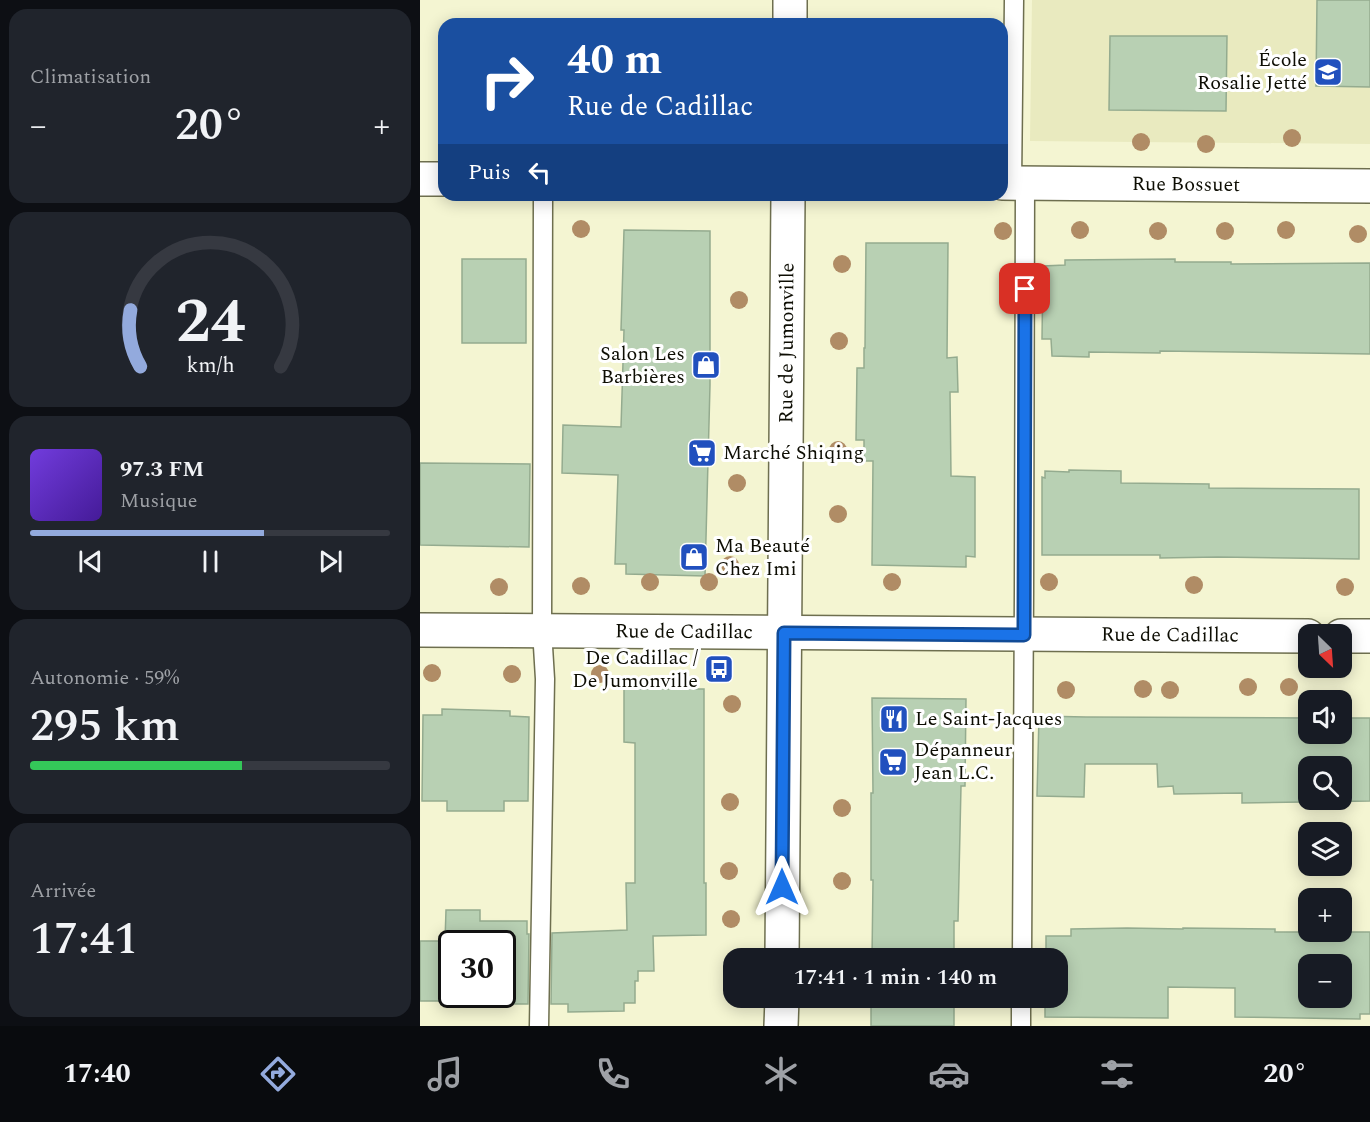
<!DOCTYPE html>
<html lang="fr">
<meta charset="utf-8">
<style>
body{margin:0;font-family:Spectral,serif;background:#20242c;color:#f1f3f6;height:100vh;display:flex;flex-direction:column;font-size:22px;white-space:nowrap}
*{box-sizing:border-box;margin:0}
p{font-size:20px;color:#9ea1a6}
.icon{flex:none;width:33px;height:33px;fill:none;stroke:currentColor;stroke-width:2;stroke-linecap:round;stroke-linejoin:round}
.map{position:relative;flex:1;overflow:hidden}
.drawer{display:flex;flex-direction:column;gap:9px;padding:9px;background:#0d0f14;width:420px}
.drawer>*{flex:none}
.banner{position:absolute;left:18px;top:18px;width:570px;height:183px;border-radius:18px;box-shadow:0 3px 15px #0003;background:#1a4fa0;color:#fff;overflow:hidden}
.needle{width:39px;rotate:155deg}
.buttons{position:absolute;left:878px;top:624px;display:grid;gap:12px}
.buttons a{display:grid;place-items:center;width:54px;height:54px;border-radius:12px;background:#171b24;box-shadow:0 3px 15px #0003;font-size:30px}
.speed{position:absolute;left:18px;top:930px;display:flex;gap:12px;font-size:30px;font-weight:700;text-align:center}
.speed>*{display:grid;place-content:center;width:78px;height:78px;border-radius:50%;background:#171b24;box-shadow:0 3px 15px #0003;line-height:1}
.speed .limit{border:3px solid #111;border-radius:9px;background:#fff;color:#111}
.pin{position:absolute;display:grid;place-items:center;width:51px;height:51px;color:#fff;margin:-26px;border-radius:12px;box-shadow:0 3px 9px #0006}
.me{position:absolute;width:66px;margin:-33px;rotate:0deg;stroke-linejoin:round;filter:drop-shadow(0 0 4px #0008)}
.turn{display:flex;align-items:center;gap:21px;height:126px;padding:0 30px;font-size:27px}
.turn .icon{width:78px;height:78px;stroke-width:2.5}
.turn b{display:block;font-size:42px;line-height:51px}
.then{display:flex;align-items:center;height:57px;padding:0 30px;background:#0003;gap:12px;font-size:22px}
.big{font-size:45px;font-weight:600;line-height:1.1}
.drawer .card{flex:1;display:flex;flex-direction:column;justify-content:center;gap:9px;min-width:0;padding:0 21px;border-radius:18px;background:#20242c}
.drawer .dial{align-items:center;gap:0}
.dial svg{height:156px;overflow:visible;fill:none;stroke:#363941;stroke-width:7;stroke-linecap:round;text-anchor:middle}
.dial text{fill:#f1f3f6;stroke:none}
.song{display:flex;align-items:center;gap:18px}
.cover{width:72px;height:72px;border-radius:9px;background:linear-gradient(135deg,hsl(260 70% 55%),hsl(260 70% 35%))}
.played{height:6px;border-radius:3px;background:linear-gradient(90deg,#93aadd 65%,#363941 65%)}
.keys{display:flex;justify-content:space-around;direction:ltr}
.heat{display:flex;justify-content:space-between;align-items:center;font-size:33px;direction:ltr}
.charge{height:9px;border-radius:4px;background:linear-gradient(90deg,#34c759 59%,#363941 0)}
.trip{position:absolute;left:303px;top:948px;width:345px;height:60px;border-radius:18px;background:#171b24;box-shadow:0 3px 15px #0003;font-weight:600;line-height:60px;text-align:center}
.menu{display:flex;height:96px;justify-content:space-around;align-items:center;background:#090b0e;color:#9ea1a6}
.menu .icon{width:42px;height:42px}
.menu .current{color:#93aadd}
.menu b{font-size:27px;color:#f1f3f6}
main{display:flex;flex:1;min-height:0}
.map>svg:first-child{display:block}
</style>
<main>
<section class="drawer">
<div class="card"><p>Climatisation</p>
<div class="heat"><a>−</a><b class="big">20°</b><a>+</a></div>
</div>
<div class="card dial"><svg viewBox="0 0 100 80">
<path d="M14 69A42 42 0 1 1 86 69"/>
<path d="M14 69A42 42 0 0 1 9 40" stroke="#93aadd"/>
<text x="50" y="56" font-size="32" font-weight="700">24</text>
<text x="50" y="72" font-size="11">km/h</text>
</svg></div>
<div class="card">
<div class="song"><i class="cover"></i><div><b>97.3 FM</b><p>Musique</p></div></div>
<div class="played"></div>
<div class="keys"><svg class="icon" aria-label="previous" viewBox="0 0 24 24"><path d="M18 5L8 12l10 7zM5 5v14"/></svg><svg class="icon" aria-label="pause" viewBox="0 0 24 24"><path d="M8 5v14M16 5v14"/></svg><svg class="icon" aria-label="next" viewBox="0 0 24 24"><path d="M6 5l10 7-10 7zM19 5v14"/></svg></div>
</div>
<div class="card"><p>Autonomie · 59%</p><b class="big">295 km</b><div class="charge"></div></div>
<div class="card"><p>Arrivée</p><b class="big">17:41</b></div>
</section>
<div class="map">
<svg width="950" height="1026" viewBox="0 0 950 1026">
<rect width="100%" height="100%" fill="#f4f5d2"/>
<!-- built -->
<path fill="#e9eabf" d="M612 0H950V144L610 141Z"/>
<!-- building -->
<g fill="#b8d0b3" stroke="#94ab8f" stroke-width="1.5" fill-rule="evenodd">
<path d="M897 0H950V87L896 86Z"/>
<path d="M690 36H807L806 111 689 110Z"/>
<path d="M204 230 290 231V385L285 576 206 574V564H195L198 475 142 473 143 425 201 427 204 330H201Z"/>
<path d="M446 243H528L527 358 537 357 538 392H530L531 476 555 477V557L546 556V567L452 565 453 461H444V440H436L437 368H444V348H445Z"/>
<rect x="42" y="259" width="64" height="84"/>
<path d="M755 259V262H811V264L950 263V354L740 351V353L669 352V357L632 356 631 339H622L623 266 645 265V260Z"/>
<path d="M0 463 110 464 109 547 0 545Z"/>
<path d="M649 470 701 471V483L789 484V488L939 489V559L798 557 740 558V555H622V477L625 478V471L649 472Z"/>
<path d="M204 689H284V883H286V935L233 936 234 971H218V981H215V1003H204V1011L148 1012V1004H131L132 933 207 930 206 883H215V743L204 742Z"/>
<path d="M452 698 546 699 545 786H541L538 921H534V958H452L453 880H451V793H453Z"/>
<path d="M22 709 90 711V716L109 717 108 801H84V811H27V801H2L3 715H22Z"/>
<path d="M619 716 666 717 888 718V734H921V718H950V801L822 803V793L754 794 753 786 738 787 737 764H665L664 797 617 796ZM888 766H921V800H888Z"/>
<path d="M26 910H60V921H107V934H109L108 1004H21V1001H0V941H25ZM32 944H82V994H32Z"/>
<path d="M707 928 763 929V928L855 929V932H950V1014H940V1019L815 1017V988L748 987V1018L625 1017V998H638V958H626V936H651V929ZM888 964H921V998H888Z"/>
<rect x="451" y="998" width="83" height="28"/>
</g>
<g fill="none" stroke-linecap="round" stroke-linejoin="round">
<!-- service casing -->
<g stroke="#6e6f4f" stroke-width="21">
<g id="service">
<path d="M592 183 594 0"/>
<path d="M602 958 604 591 605 183"/>
<path d="M119 1026 125 679 122 630 123 195"/>
<path d="M601 1026V998"/>
</g>
</g>
<!-- minor casing -->
<g stroke="#6e6f4f" stroke-width="36">
<g id="minor">
<path d="M370 24V0"/>
<path d="M0 179H24"/>
<path id="s1" d="M582 183 950 186"/>
<path id="s2" d="M362 958 368 195"/>
<path d="M361 1026 362 998"/>
</g>
</g>
<!-- tertiary casing -->
<g stroke="#6e6f4f" stroke-width="36">
<g id="tertiary">
<path id="s3" d="M0 630 888 636"/>
<path d="M921 636H950"/>
</g>
</g>
<!-- service -->
<use href="#service" stroke="#fff" stroke-width="18"/>
<!-- minor -->
<use href="#minor" stroke="#fff" stroke-width="33"/>
<!-- tertiary -->
<use href="#tertiary" stroke="#fff" stroke-width="33"/>
</g>
<!-- trees -->
<g fill="#b08c65">
<circle cx="872" cy="138" r="9"/>
<circle cx="721" cy="142" r="9"/>
<circle cx="786" cy="144" r="9"/>
<circle cx="161" cy="229" r="9"/>
<circle cx="660" cy="230" r="9"/>
<circle cx="866" cy="230" r="9"/>
<circle cx="583" cy="231" r="9"/>
<circle cx="738" cy="231" r="9"/>
<circle cx="805" cy="231" r="9"/>
<circle cx="938" cy="234" r="9"/>
<circle cx="422" cy="264" r="9"/>
<circle cx="319" cy="300" r="9"/>
<circle cx="419" cy="341" r="9"/>
<circle cx="418" cy="450" r="9"/>
<circle cx="317" cy="483" r="9"/>
<circle cx="418" cy="514" r="9"/>
<circle cx="310" cy="565" r="9"/>
<circle cx="230" cy="582" r="9"/>
<circle cx="289" cy="582" r="9"/>
<circle cx="472" cy="582" r="9"/>
<circle cx="629" cy="582" r="9"/>
<circle cx="774" cy="585" r="9"/>
<circle cx="161" cy="586" r="9"/>
<circle cx="79" cy="587" r="9"/>
<circle cx="925" cy="587" r="9"/>
<circle cx="12" cy="673" r="9"/>
<circle cx="92" cy="674" r="9"/>
<circle cx="180" cy="674" r="9"/>
<circle cx="828" cy="687" r="9"/>
<circle cx="869" cy="687" r="9"/>
<circle cx="723" cy="689" r="9"/>
<circle cx="646" cy="690" r="9"/>
<circle cx="750" cy="690" r="9"/>
<circle cx="312" cy="704" r="9"/>
<circle cx="310" cy="802" r="9"/>
<circle cx="422" cy="808" r="9"/>
<circle cx="309" cy="871" r="9"/>
<circle cx="422" cy="881" r="9"/>
<circle cx="311" cy="919" r="9"/>
</g>
<g fill="none" stroke-linecap="round" stroke-linejoin="round">
<!-- route casing -->
<g stroke="#114b97" stroke-width="15">
<path id="route" d="M362 887 364 633 604 635 605 289"/>
</g>
<!-- route -->
<use href="#route" stroke="#1a73e8" stroke-width="10"/>
</g>
<!-- icons -->
<defs>
<g id="school-square" transform="scale(1.5)"><rect x="-9" y="-9" width="18" height="18" rx="4" fill="#2150be" stroke="#fff"/><path d="M0-5L7-2L0 1L-7-2ZM-4 1L0 2.5L4 1V4Q0 6-4 4Z" fill="#fff"/></g>
<g id="shop-square" transform="scale(1.5)"><rect x="-9" y="-9" width="18" height="18" rx="4" fill="#2150be" stroke="#fff"/><path d="M-5-2.5h2.3a2.7 3.5 0 0 1 5.4 0H5L5.5 6h-11ZM-1.5-2.5h3a1.5 2.3 0 0 0-3 0Z" fill="#fff"/></g>
<g id="supermarket-square" transform="scale(1.5)"><rect x="-9" y="-9" width="18" height="18" rx="4" fill="#2150be" stroke="#fff"/><path d="M-6-5.5h2.5l.6 2H6L4.5 2H-2.5L-4.4-4H-6ZM-1.5 3.2a1.3 1.3 0 1 0 .1 0ZM3 3.2a1.3 1.3 0 1 0 .1 0Z" fill="#fff"/></g>
<g id="bus-square" transform="scale(1.5)"><rect x="-9" y="-9" width="18" height="18" rx="4" fill="#2150be" stroke="#fff"/><path d="M-5-6H5V4H4V6H2V4H-2V6H-4V4H-5ZM-3.5-4V0h7V-4ZM-3.5 1.2v1.5H-2V1.2ZM2 1.2v1.5H3.5V1.2Z" fill="#fff"/></g>
<g id="restaurant-square" transform="scale(1.5)"><rect x="-9" y="-9" width="18" height="18" rx="4" fill="#2150be" stroke="#fff"/><path d="M-5-6h1v4h1v-4h1v4h1v-4h1v5L-1.5 .5V6h-2V.5L-5-1ZM5-6V6H3V1.5H1.5Q1.5-4 5-6Z" fill="#fff"/></g>
</defs>
<g fill-rule="evenodd">
<use href="#school-square" x="908" y="72"/>
<use href="#shop-square" x="286" y="365"/>
<use href="#supermarket-square" x="282" y="453"/>
<use href="#shop-square" x="274" y="557"/>
<use href="#bus-square" x="299" y="669"/>
<use href="#restaurant-square" x="474" y="719"/>
<use href="#supermarket-square" x="473" y="762"/>
</g>
<g text-anchor="middle" dominant-baseline="central" stroke-width="6" stroke-linejoin="round" paint-order="stroke">
<!-- poi labels -->
<g font-size="20" fill="#0d0d03" stroke="#fff" text-anchor="start">
<text x="887" y="60" text-anchor="end">École<tspan x="887" dy="23">Rosalie Jetté</tspan></text>
<text x="265" y="354" text-anchor="end">Salon Les<tspan x="265" dy="23">Barbières</tspan></text>
<text x="303" y="453">Marché Shiqing</text>
<text x="295" y="546">Ma Beauté<tspan x="295" dy="23">Chez Imi</tspan></text>
<text x="278" y="658" text-anchor="end">De Cadillac /<tspan x="278" dy="23">De Jumonville</tspan></text>
<text x="495" y="719">Le Saint-Jacques</text>
<text x="494" y="750">Dépanneur<tspan x="494" dy="23">Jean L.C.</tspan></text>
</g>
<!-- street labels -->
<g font-size="20" fill="#0d0d03" stroke="#fff">
<text stroke="none"><textPath href="#s1" startOffset="184">Rue Bossuet</textPath></text>
<text stroke="none"><textPath href="#s2" startOffset="615">Rue de Jumonville</textPath></text>
<text stroke="none"><textPath href="#s3" startOffset="264">Rue de Cadillac</textPath></text>
<text stroke="none"><textPath href="#s3" startOffset="750">Rue de Cadillac</textPath></text>
</g>
</g>
</svg>
<div class="buttons">
<a><svg class="needle" viewBox="-14 -14 28 28"><path d="M0-13l5 13h-10z" fill="#e53935"/><path d="M0 13l5-13h-10z" fill="#9ea1a6"/></svg></a>
<a><svg class="icon" aria-label="sound" viewBox="0 0 24 24"><path d="M4 9h4l5-4v14l-5-4H4zM17 9q2 3 0 6"/></svg></a>
<a><svg class="icon" aria-label="search" viewBox="0 0 24 24"><circle cx="10" cy="10" r="6"/><path d="M15 15l6 6"/></svg></a>
<a><svg class="icon" aria-label="layers" viewBox="0 0 24 24"><path d="M12 4l9 5-9 5-9-5zM3 14l9 5 9-5"/></svg></a>
<a>+</a>
<a>−</a>
</div>
<div class="speed"><div class="limit">30</div></div>
<div class="pin" style="left:605px;top:289px;background:#d93025"><svg class="icon" aria-label="arrive" viewBox="0 0 24 24"><path d="M6 21V4h12l-3 4 3 4H6"/></svg></div>
<svg class="me" style="left:362px;top:887px" viewBox="-20 -20 40 40"><path d="M0-17L14 15 0 8-14 15z" fill="#1a73e8" stroke="#fff" stroke-width="4"/></svg>
<div class="trip">17:41 · 1 min · 140 m</div>
<div class="banner">
<div class="turn"><svg class="icon" aria-label="right" viewBox="0 0 24 24"><path d="M7 20v-9h11M14 6l5 5-5 5"/></svg><div><b>40 m</b>Rue de Cadillac</div></div>
<div class="then">Puis<svg class="icon" aria-label="left" viewBox="0 0 24 24"><path d="M17 20v-9H6M10 6l-5 5 5 5"/></svg></div>
</div>
</div>
</main>
<nav class="menu">
<b>17:40</b>
<svg class="icon current" aria-label="directions" viewBox="0 0 24 24"><path d="M12 3l9 9-9 9-9-9zM9 14v-3h6M13 9l2 2-2 2"/></svg>
<svg class="icon" aria-label="music" viewBox="0 0 24 24"><path d="M9 18V5l10-2v13"/><circle cx="6" cy="18" r="3"/><circle cx="16" cy="16" r="3"/></svg>
<svg class="icon" aria-label="phone" viewBox="0 0 24 24"><path d="M5 4h4l2 5-3 2q2 4 5 5l2-3 5 2v4C11 20 4 13 5 4z"/></svg>
<svg class="icon" aria-label="climate" viewBox="0 0 24 24"><path d="M12 3v18M4 7l16 10M4 17L20 7"/></svg>
<svg class="icon" aria-label="car" viewBox="0 0 24 24"><path d="M5 17H2v-5l4-1 3-4h7l3 4 3 1v5h-3M9 17h6M6 11h13"/><circle cx="7" cy="17" r="2"/><circle cx="17" cy="17" r="2"/></svg>
<svg class="icon" aria-label="filters" viewBox="0 0 24 24"><path d="M4 7h16M4 17h16"/><circle cx="9" cy="7" r="2"/><circle cx="15" cy="17" r="2"/></svg>
<b>20°</b>
</nav>
